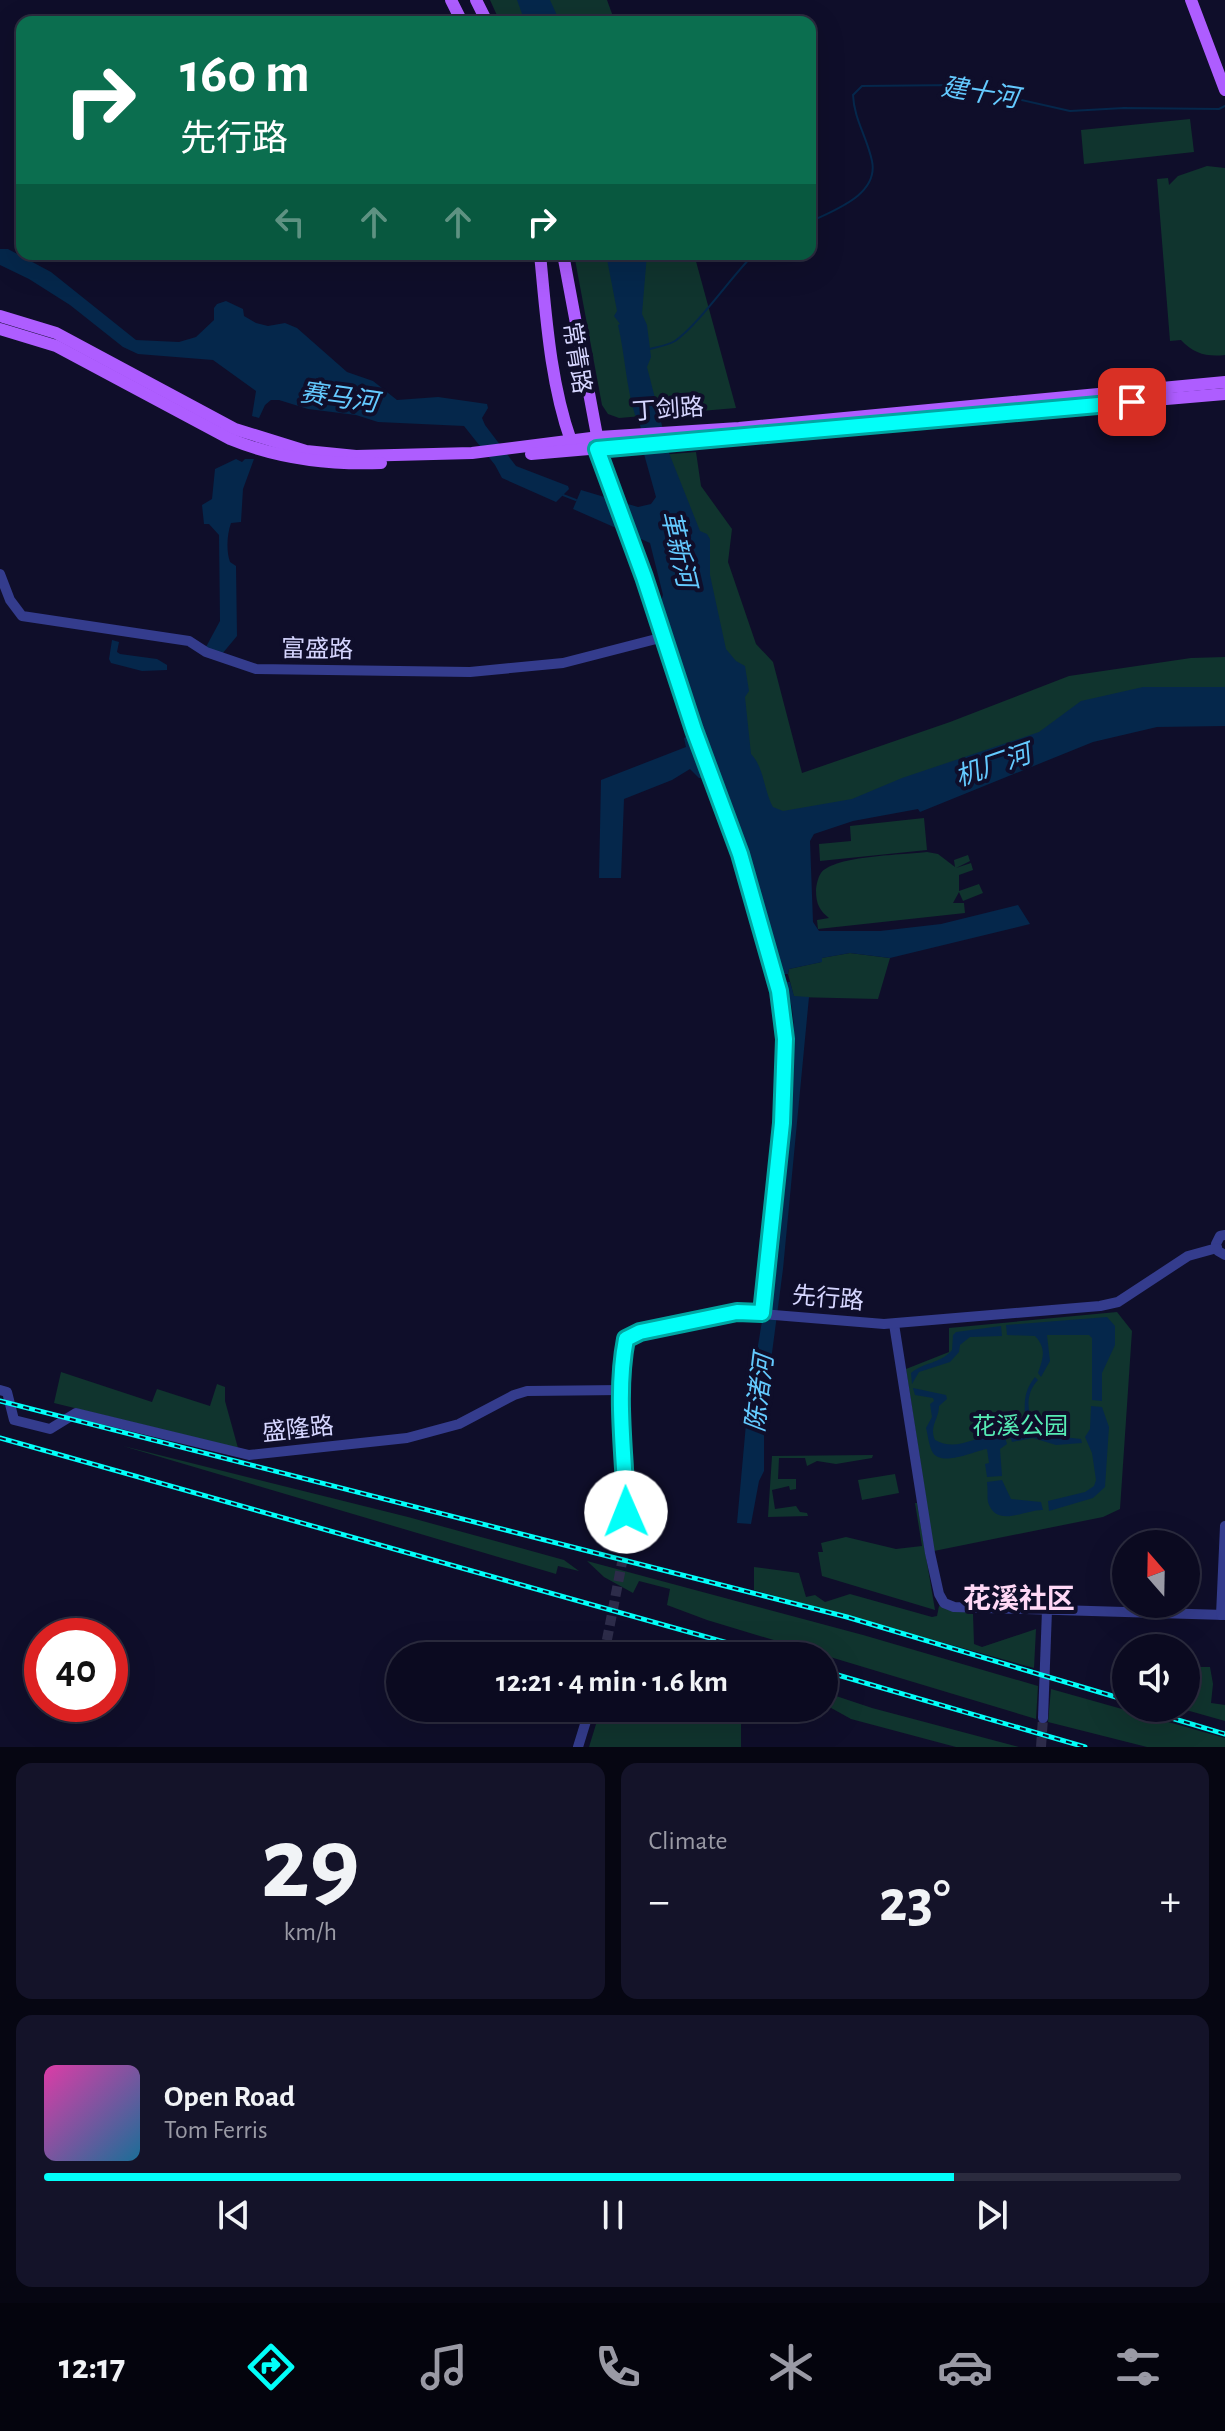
<!DOCTYPE html>
<meta charset="utf-8">
<style>
body{margin:0;font-family:"Alegreya Sans","Noto Sans SC",sans-serif;background:#141329;color:#f1f3f6;height:100vh;display:flex;flex-direction:column;font-size:30px;white-space:nowrap}
*{box-sizing:border-box;margin:0}
p{font-size:26px;color:#9a9aa5}
.icon{flex:none;width:44px;height:44px;fill:none;stroke:currentColor;stroke-width:2;stroke-linecap:round;stroke-linejoin:round}
.map{position:relative;height:1747px;overflow:hidden}
.side{display:flex;flex-direction:column;gap:16px;padding:16px;background:#060612;flex:1}
.side>*{flex:none}
.top-card{position:absolute;left:16px;top:16px;width:800px;height:244px;border-radius:16px;box-shadow:0 8px 32px #0002,0 0 0 2px #2b2b3e;background:#0b6e4f;color:#fff;overflow:hidden}
.needle{width:52px;rotate:340deg}
.buttons{position:absolute;left:1112px;top:1530px;display:grid;gap:16px}
.buttons a{display:grid;place-items:center;width:88px;height:88px;border-radius:50%;background:#0b0a20;box-shadow:0 8px 32px #0002,0 0 0 2px #2b2b3e;font-size:40px}
.speed{position:absolute;left:24px;top:1618px;display:flex;gap:16px;font-size:40px;font-weight:700;text-align:center}
.speed>*{display:grid;place-content:center;width:104px;height:104px;border-radius:50%;background:#0b0a20;box-shadow:0 8px 32px #0002,0 0 0 2px #2b2b3e;line-height:1}
.speed .limit{border:12px solid #d22;background:#fff;color:#111}
.pin{position:absolute;display:grid;place-items:center;width:68px;height:68px;color:#fff;margin:-34px;border-radius:16px;box-shadow:0 4px 12px #0006}
.me{position:absolute;width:88px;margin:-44px;rotate:359deg;stroke-linejoin:round;filter:drop-shadow(0 0 6px #0008)}
.turn{display:flex;align-items:center;gap:28px;height:168px;padding:0 32px;font-size:36px}
.turn .icon{width:104px;height:104px;stroke-width:2.5}
.turn b{display:block;font-size:56px;line-height:68px}
.lanes{display:flex;align-items:center;height:76px;padding:0 32px;background:#0003;justify-content:center;gap:40px;direction:ltr}
.lanes .off{opacity:.35}
.big{font-size:60px;font-weight:700;line-height:1.1}
.side .card{flex:1;display:flex;flex-direction:column;justify-content:center;gap:12px;min-width:0;padding:0 28px;border-radius:16px;background:#141329}
.side .dial{align-items:center;gap:0}
.dial b{font-size:104px;line-height:1}
.song{display:flex;align-items:center;gap:24px}
.cover{width:96px;height:96px;border-radius:12px;background:linear-gradient(135deg,hsl(320 70% 55%),hsl(200 70% 35%))}
.played{height:8px;border-radius:4px;background:linear-gradient(90deg,#02fff9 80%,#2b2b3e 80%)}
.keys{display:flex;justify-content:space-around;direction:ltr}
.heat{display:flex;justify-content:space-between;align-items:center;font-size:44px;direction:ltr}
.side .tiles{flex:1;display:grid;gap:16px;grid-template-columns:1fr 1fr}
.card:last-child{grid-column:span 2}
.trip{position:absolute;left:386px;top:1642px;width:452px;height:80px;border-radius:40px;background:#0b0a20;box-shadow:0 8px 32px #0002,0 0 0 2px #2b2b3e;font-weight:700;line-height:80px;text-align:center}
.menu{display:flex;height:128px;justify-content:space-around;align-items:center;background:#04040d;color:#9a9aa5}
.menu .icon{width:56px;height:56px}
.menu .current{color:#02fff9}
.menu b{font-size:36px;color:#f1f3f6}
.map>svg:first-child{display:block}
</style>
<div class="map">
<svg width="1225" height="1747" viewBox="0 0 1225 1747">
<rect width="100%" height="100%" fill="#0f0e2a"/>
<!-- green -->
<g fill="#10342e">
<path d="M490 0H607L615 22H500Z"/>
<path d="M1190 119 1194 152 1084 164 1081 130Z"/>
<path d="M1207 166 1225 168V355C1207 357 1194 354 1181 340L1170 341 1157 179 1168 178 1169 185 1178 176Z"/>
<path d="M574 254H694L736 408 619 418 608 414 602 405Z"/>
<path d="M696 452 701 486 732 529 728 562 756 644 773 662 802 773 950 722 1069 676 1191 658 1225 657V698L772 824 659 455Z"/>
<path d="M924 818 927 850 820 861 819 844 851 841 850 826Z"/>
<path d="M927 852 938 854 955 867 954 860 968 855 970 861 956 868 971 863 973 870 959 875V891L979 884 983 893 963 901 959 892 953 903H964L965 913 818 929 817 920 829 918C820 911 816 904 816 891 816 886 818 877 821 873 835 855 905 855 927 852Z"/>
<path d="M850 953 890 958 878 999 794 997 788 974 789 969 821 962V958Z"/>
<path d="M1117 1312 1132 1331 1120 1509 1103 1517 934 1551 906 1369 949 1352V1328Z"/>
<path d="M61 1372 152 1402 157 1389 210 1406 217 1384 225 1387V1401L238 1448 54 1403Z"/>
<path d="M123 1446 408 1517 564 1560 579 1571 558 1566 556 1574Z"/>
<path d="M873 1455 872 1458 836 1464 817 1461 807 1466 805 1458H779L778 1479H796V1489L790 1490 789 1486 772 1490 775 1509 796 1506 800 1512 807 1513 808 1516 768 1517 772 1456Z"/>
<path d="M895 1474 899 1493 862 1500 858 1480Z"/>
<path d="M915 1503H917L935 1610 822 1576 818 1552H823L821 1543 846 1537 896 1549 922 1546Z"/>
<path d="M587 1561 863 1635 1038 1686 1036 1719 707 1620 667 1605 670 1589 639 1581 633 1593 604 1577Z"/>
<path d="M754 1567 799 1573 806 1597 815 1595 825 1602 850 1594 932 1617 937 1616 939 1606 973 1614 974 1644 982 1647 1036 1629 1034 1668 754 1590Z"/>
<path d="M619 1642 646 1643 699 1656H616Z"/>
<path d="M1193 1667H1210L1213 1684 1211 1703 1225 1705V1721L1179 1708H1186V1688L1195 1685Z"/>
<path d="M1051 1689 1225 1738V1747H1147L1048 1722Z"/>
<path d="M824 1692 872 1708 1019 1747H956L851 1719 824 1704Z"/>
<path d="M601 1708H741V1747H589Z"/>
</g>
<!-- water -->
<g fill="#05274b">
<path d="M517 0H550L560 22H525Z"/>
<path d="M0 249H8L51 272 136 340 179 342 196 337 214 320V308L217 304 226 301 243 309 244 316 256 323 268 326 285 323 297 328 347 372 373 381 397 400 438 397 487 404 488 408 482 418 485 425 516 466 568 486 569 489 556 502 502 478 495 465 464 426 378 422 356 415 308 409 279 400H271L265 405 259 418 252 416 256 391 213 360 138 354 123 347 70 305 29 279 0 265Z"/>
<path d="M606 254H647L642 314 647 325 651 357 647 367 669 453 700 531 707 534 710 539V575L726 649 736 661 745 666 749 691 745 697 751 754C764 767 764 791 773 807L783 811 852 799 902 778 1039 732 1081 701 1143 687H1225V726L1157 727 1093 742 920 812 918 809 853 821 814 834 810 841 813 922 819 931H880L941 924 1018 905 1030 924 890 958 850 953 822 958V962L789 969 788 974H783L748 853 717 778H699L690 769 672 780 624 799 621 878H599L601 780 686 747 684 738 699 730 660 604 663 595 650 543 573 509 581 490 638 507 651 504 656 497 644 454 647 453 638 417 635 415C626 386 625 355 618 325L620 324 614 316 617 311Z"/>
<path d="M236 459 242 462 245 459H254L243 489 241 522 231 523C227 534 226 551 230 562L236 566 237 636 222 654 206 647 220 621 219 535 209 524H204L202 505 212 499 215 469Z"/>
<path d="M112 640 119 642 117 652 120 654 157 659 167 665V670L142 671 111 663 109 659Z"/>
<path d="M784 982H790L794 996 809 997 783 1269 764 1414V1471L759 1481 751 1524 737 1523 747 1413 762 1321H769C781 1252 785 1181 790 1111 792 1073 801 1017 784 982Z"/>
<path d="M1107 1317 1115 1326V1345L1102 1373V1401L1092 1400V1338L1089 1335H1047L1050 1361 1041 1377 1038 1373C1043 1358 1047 1349 1035 1336L1007 1335 1006 1325Z"/>
<path d="M1001 1326 1002 1336 970 1337 960 1345 959 1352 950 1362 919 1372 912 1384 911 1373C924 1362 940 1364 952 1350L953 1335 956 1332Z"/>
<path d="M1035 1377 1038 1380C1026 1393 1027 1407 1032 1422L1060 1432 1063 1437 1081 1439 1082 1443 1056 1445 1033 1438 1012 1442 1010 1436 1017 1433 1025 1423C1025 1405 1022 1393 1035 1377Z"/>
<path d="M913 1388 946 1395 947 1399 939 1406C939 1419 929 1426 935 1440 960 1454 979 1430 1005 1437L1007 1444 1000 1449 1002 1476 987 1477 985 1464 989 1463 987 1449C977 1450 943 1467 933 1453 929 1447 928 1435 926 1428L932 1417 930 1404 934 1401 933 1398 915 1395Z"/>
<path d="M1091 1406 1102 1407 1109 1427 1105 1487 1093 1498 1049 1511 1048 1501 1085 1492 1094 1486 1096 1480 1092 1453 1085 1437 1090 1429Z"/>
<path d="M1002 1480 1011 1499 1041 1502 1043 1510C1026 1509 996 1529 988 1502 987 1496 988 1489 987 1482Z"/>
</g>
<g fill="none" stroke-linecap="round" stroke-linejoin="round">
<!-- stream -->
<g stroke="#05274b" stroke-width="2">
<path d="M810 222C834 210 879 195 872 161 867 137 854 119 853 95L862 86 956 85 1070 111 1124 108 1219 109 1225 106"/>
<path d="M650 349C658 347 668 345 675 341 700 323 730 278 754 254"/>
<path d="M563 495 576 500"/>
</g>
<!-- minor-tunnel -->
<g stroke="#2d2c4a" stroke-width="10" stroke-dasharray="10 5" stroke-linecap="butt">
<path d="M604 1655 626 1542"/>
<path d="M1041 1747 1043 1718"/>
</g>
<!-- minor -->
<g stroke="#343c8d" stroke-width="10">
<path d="M597 449 644 577 694 730 740 854 779 991 785 1039 782 1123 762 1313"/>
<path d="M0 574 10 600 22 616 189 641 206 652 256 669 470 672 563 663 664 637"/>
<path d="M1225 1235 1220 1236 1216 1244 1218 1251 1225 1255"/>
<path d="M894 1324 930 1553 939 1594 944 1603 954 1607 1225 1615"/>
<path d="M0 1390 7 1392 14 1420 50 1429 76 1413 249 1455 407 1438 459 1424 514 1395 527 1391 622 1390"/>
<path d="M626 1542 622 1413 623 1356 626 1339 640 1332 737 1312 884 1324 1100 1306 1118 1302 1188 1256 1217 1248"/>
<path d="M1221 1615 1225 1526"/>
<path d="M604 1656V1655"/>
<path d="M1043 1718 1047 1610"/>
<path d="M578 1747 590 1708"/>
</g>
<!-- major -->
<g stroke="#ae5dff" stroke-width="12">
<path d="M451 0 462 22"/>
<path d="M476 0 487 22"/>
<path d="M1191 0 1225 90"/>
<path d="M540 254C546 315 550 382 571 441L577 443"/>
<path d="M563 254 598 441"/>
<path d="M0 316 56 333 235 429 306 451 356 456 472 453 599 437 739 428 1225 382"/>
<path d="M0 329 56 346 230 439C279 459 328 465 381 463"/>
<path d="M531 454 1225 394"/>
</g>
<!-- rail casing -->
<g stroke="#02fff9" stroke-width="5">
<g id="rail">
<path d="M0 1401 847 1617 1126 1700"/>
<path d="M0 1438 774 1656"/>
<path d="M824 1671 1085 1747"/>
<path d="M1138 1708 1225 1734"/>
</g>
</g>
<!-- rail -->
<use href="#rail" stroke="#0f0e2a" stroke-width="2" stroke-dasharray="6" stroke-linecap="butt"/>
</g>
<g fill="none" stroke-linecap="round" stroke-linejoin="round">
<!-- route casing -->
<g stroke="#01a6a2" stroke-width="20">
<path id="route" d="M626 1512C625 1455 615 1395 626 1339L640 1332 737 1312 762 1313 782 1123 785 1039 779 991 740 854 694 730 644 577 597 449 1132 402"/>
</g>
<!-- route -->
<use href="#route" stroke="#02fff9" stroke-width="14"/>
</g>
<g text-anchor="middle" dominant-baseline="central" stroke-width="8" stroke-linejoin="round" paint-order="stroke">
<!-- street labels -->
<g font-size="24" fill="#d6d6ff" stroke="#0f0e2a">
<text transform="translate(576 358) rotate(81)">常青路</text>
<text transform="translate(668 410) rotate(-4)">丁剑路</text>
<text transform="translate(317 650) rotate(1)">富盛路</text>
<text transform="translate(828 1299) rotate(5)">先行路</text>
<text transform="translate(298 1430) rotate(-6)">盛隆路</text>
</g>
<!-- park labels -->
<g font-size="24" fill="#56ebb4" stroke="#0f0e2a">
<text x="1020" y="1427">花溪公园</text>
</g>
<!-- water labels -->
<g font-size="26" font-style="italic" fill="#64caff" stroke="#0f0e2a">
<text transform="translate(980 93) rotate(9)">建十河</text>
<text transform="translate(339 398) rotate(8)">赛马河</text>
<text transform="translate(678 549) rotate(77)">革新河</text>
<text transform="translate(993 766) rotate(-19)">机厂河</text>
<text transform="translate(760 1393) rotate(-83)">陈渚河</text>
</g>
<!-- quarter labels -->
<g font-size="28" font-weight="bold" fill="#ffd8f6" stroke="#0f0e2a">
<text x="1019" y="1600">花溪社区</text>
</g>
</g>
</svg>
<div class="buttons">
<a><svg class="needle" viewBox="-14 -14 28 28"><path d="M0-13l5 13h-10z" fill="#e53935"/><path d="M0 13l5-13h-10z" fill="#9a9aa5"/></svg></a>
<a><svg class="icon" aria-label="sound" viewBox="0 0 24 24"><path d="M4 9h4l5-4v14l-5-4H4zM17 9q2 3 0 6"/></svg></a>
</div>
<div class="speed"><div class="limit">40</div></div>
<div class="pin" style="left:1132px;top:402px;background:#d93025"><svg class="icon" aria-label="arrive" viewBox="0 0 24 24"><path d="M6 21V4h12l-3 4 3 4H6"/></svg></div>
<svg class="me" style="left:626px;top:1512px" viewBox="-20 -20 40 40"><circle r="19" fill="#fff"/><path d="M0-13L10 11 0 6-10 11z" fill="#02fff9"/></svg>
<div class="trip">12:21 · 4 min · 1.6 km</div>
<div class="top-card">
<div class="turn"><svg class="icon" aria-label="right" viewBox="0 0 24 24"><path d="M7 20v-9h11M14 6l5 5-5 5"/></svg><div><b>160 m</b>先行路</div></div>
<div class="lanes"><svg class="icon off" aria-label="left" viewBox="0 0 24 24"><path d="M17 20v-9H6M10 6l-5 5 5 5"/></svg><svg class="icon off" aria-label="ahead" viewBox="0 0 24 24"><path d="M12 20V5M6 11l6-6 6 6"/></svg><svg class="icon off" aria-label="ahead" viewBox="0 0 24 24"><path d="M12 20V5M6 11l6-6 6 6"/></svg><svg class="icon" aria-label="right" viewBox="0 0 24 24"><path d="M7 20v-9h11M14 6l5 5-5 5"/></svg></div>
</div>
</div>
<section class="side">
<div class="tiles">
<div class="card dial"><b>29</b><p>km/h</p></div>
<div class="card"><p>Climate</p>
<div class="heat"><a>−</a><b class="big">23°</b><a>+</a></div>
</div>
<div class="card">
<div class="song"><i class="cover"></i><div><b>Open Road</b><p>Tom Ferris</p></div></div>
<div class="played"></div>
<div class="keys"><svg class="icon" aria-label="previous" viewBox="0 0 24 24"><path d="M18 5L8 12l10 7zM5 5v14"/></svg><svg class="icon" aria-label="pause" viewBox="0 0 24 24"><path d="M8 5v14M16 5v14"/></svg><svg class="icon" aria-label="next" viewBox="0 0 24 24"><path d="M6 5l10 7-10 7zM19 5v14"/></svg></div>
</div>
</div>
</section>
<nav class="menu">
<b>12:17</b>
<svg class="icon current" aria-label="directions" viewBox="0 0 24 24"><path d="M12 3l9 9-9 9-9-9zM9 14v-3h6M13 9l2 2-2 2"/></svg>
<svg class="icon" aria-label="music" viewBox="0 0 24 24"><path d="M9 18V5l10-2v13"/><circle cx="6" cy="18" r="3"/><circle cx="16" cy="16" r="3"/></svg>
<svg class="icon" aria-label="phone" viewBox="0 0 24 24"><path d="M5 4h4l2 5-3 2q2 4 5 5l2-3 5 2v4C11 20 4 13 5 4z"/></svg>
<svg class="icon" aria-label="climate" viewBox="0 0 24 24"><path d="M12 3v18M4 7l16 10M4 17L20 7"/></svg>
<svg class="icon" aria-label="car" viewBox="0 0 24 24"><path d="M5 17H2v-5l4-1 3-4h7l3 4 3 1v5h-3M9 17h6M6 11h13"/><circle cx="7" cy="17" r="2"/><circle cx="17" cy="17" r="2"/></svg>
<svg class="icon" aria-label="filters" viewBox="0 0 24 24"><path d="M4 7h16M4 17h16"/><circle cx="9" cy="7" r="2"/><circle cx="15" cy="17" r="2"/></svg>
</nav>
